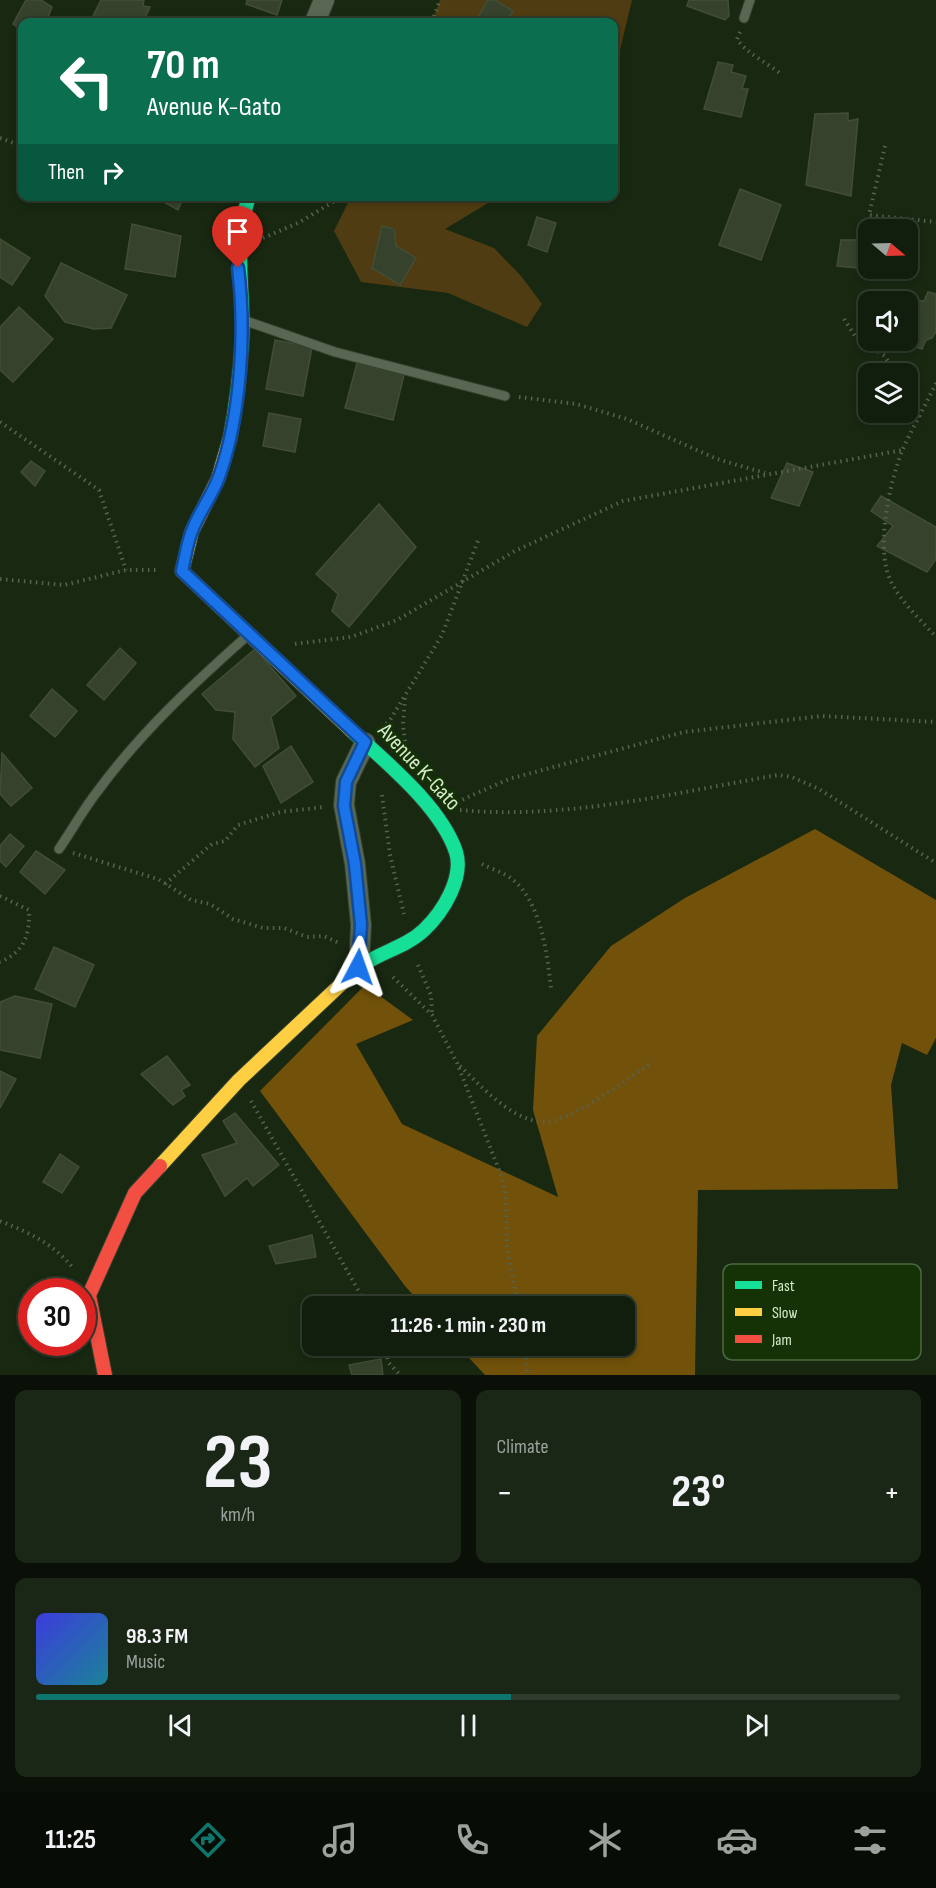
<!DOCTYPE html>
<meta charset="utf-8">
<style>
body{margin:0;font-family:"Sofia Sans Condensed",sans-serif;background:#1b2716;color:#f1f3f6;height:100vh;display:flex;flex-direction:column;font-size:22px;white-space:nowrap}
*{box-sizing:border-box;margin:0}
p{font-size:20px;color:#9ca29d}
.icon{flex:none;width:33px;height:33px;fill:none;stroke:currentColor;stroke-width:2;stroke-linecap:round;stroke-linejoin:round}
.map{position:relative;height:1375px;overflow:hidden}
.side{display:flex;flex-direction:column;gap:15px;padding:15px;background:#0a1007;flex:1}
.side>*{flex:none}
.hud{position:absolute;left:18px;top:18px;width:600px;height:183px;border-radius:12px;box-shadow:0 3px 9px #0003,0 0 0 2px #313c2e;background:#0b6e4f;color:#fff;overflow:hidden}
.needle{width:39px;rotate:109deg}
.fabs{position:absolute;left:858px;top:219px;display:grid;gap:12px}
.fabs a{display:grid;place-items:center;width:60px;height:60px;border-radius:12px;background:#121e0d;box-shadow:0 3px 9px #0003,0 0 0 2px #313c2e;font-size:30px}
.speed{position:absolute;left:18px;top:1278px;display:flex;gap:12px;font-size:30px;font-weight:700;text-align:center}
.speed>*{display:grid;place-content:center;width:78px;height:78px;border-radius:50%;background:#121e0d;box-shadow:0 3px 9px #0003,0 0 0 2px #313c2e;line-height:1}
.speed .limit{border:9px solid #d22;background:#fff;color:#111}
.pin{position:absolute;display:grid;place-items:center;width:51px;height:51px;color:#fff;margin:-62px -26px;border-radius:50% 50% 50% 0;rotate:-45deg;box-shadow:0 0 6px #0007}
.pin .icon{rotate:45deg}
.me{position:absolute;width:66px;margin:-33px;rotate:4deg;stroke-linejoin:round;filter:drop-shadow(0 0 4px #0008)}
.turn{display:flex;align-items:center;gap:21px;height:126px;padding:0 30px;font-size:27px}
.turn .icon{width:78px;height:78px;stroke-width:2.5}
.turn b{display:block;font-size:42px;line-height:51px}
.then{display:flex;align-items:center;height:57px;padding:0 30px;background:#0003;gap:12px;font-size:22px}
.big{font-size:45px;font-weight:700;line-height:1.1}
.side .widget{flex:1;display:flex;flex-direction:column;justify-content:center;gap:9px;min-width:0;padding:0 21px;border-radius:12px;background:#1b2716}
.side .dial{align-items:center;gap:0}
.dial b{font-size:78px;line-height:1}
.song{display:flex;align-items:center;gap:18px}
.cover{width:72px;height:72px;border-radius:9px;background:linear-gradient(135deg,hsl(240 70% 55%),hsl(190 70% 35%))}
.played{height:6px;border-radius:3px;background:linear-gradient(90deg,#0f766e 55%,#313c2e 55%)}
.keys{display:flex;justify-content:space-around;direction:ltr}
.heat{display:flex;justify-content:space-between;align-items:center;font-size:33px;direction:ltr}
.side .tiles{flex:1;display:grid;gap:15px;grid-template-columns:1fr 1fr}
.widget:last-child{grid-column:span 2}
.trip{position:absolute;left:302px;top:1296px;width:333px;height:60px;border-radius:12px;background:#121e0d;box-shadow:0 3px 9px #0003,0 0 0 2px #313c2e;font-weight:700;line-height:60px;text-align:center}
.tab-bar{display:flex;height:96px;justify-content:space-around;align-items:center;background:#070c05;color:#9ca29d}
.tab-bar .icon{width:42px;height:42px}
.tab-bar .active{color:#0f766e}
.tab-bar b{font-size:27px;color:#f1f3f6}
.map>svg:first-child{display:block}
</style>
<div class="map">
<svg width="936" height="1375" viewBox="0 0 936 1375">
<rect width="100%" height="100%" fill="#182811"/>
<!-- green -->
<g fill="#503c12">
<path d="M440 0H632L614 75V22H432Z"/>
<path d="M351 197H498L445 229 494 248 521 276 542 304 527 327 448 293 361 282 334 231Z"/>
</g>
<!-- forest -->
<path fill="#72520a" d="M815 829 936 900V1038L927 1055 902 1043 891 1085 898 1189 698 1190 695 1375H485L458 1346H624V1306H423L405 1286 260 1091 365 985 413 1020 356 1044 402 1124 558 1197 533 1110 537 1036 611 946 685 898Z"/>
<!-- building -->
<g fill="#37422c" stroke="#434d35" stroke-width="1.5">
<path d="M26 0H41L52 7 46 22H22V30L13 24Z"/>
<path d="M101 0H144L143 6 150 7 143 22H103L93 16Z"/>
<path d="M247 0H282L277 15 246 4Z"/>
<path d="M488 0H495L513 11 506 22H475Z"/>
<path d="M689 0H728L729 16 725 20 687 6Z"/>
<path d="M718 62 733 65 731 72 746 76 742 89H748L741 117 704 109Z"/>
<path d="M848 113V121L858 119 851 196 806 185 815 114Z"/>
<path d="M740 189 781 205 761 260 719 245Z"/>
<path d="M153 196H184L178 210Z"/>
<path d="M537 217 556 223 547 252 528 245Z"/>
<path d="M132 224 181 236 175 277 125 269Z"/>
<path d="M382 226 394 229 396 246 416 258 400 285 372 268Z"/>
<path d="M0 239 30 258 12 285 0 277Z"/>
<path d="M841 240H868L869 269 837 266Z"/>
<path d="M61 263 127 295 111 328 94 329 65 322 45 296Z"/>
<path d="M928 292 936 294V332L932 338 926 340 922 349 913 346 914 340H908V302L900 299 924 301Z"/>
<path d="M19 307 53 339 13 382 0 370V327Z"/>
<path d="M275 340 312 347 303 396 266 389Z"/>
<path d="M357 363 404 375 393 420 345 408Z"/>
<path d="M269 413 301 419 295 452 263 446Z"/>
<path d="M31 461 45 471 35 486 21 472Z"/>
<path d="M787 463 813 472 799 506 771 498Z"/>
<path d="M881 496 936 527V559L927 572 877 546 893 526 871 511Z"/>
<path d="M379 504 416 547 349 627 332 611 338 594 316 574Z"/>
<path d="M120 648 136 663 104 700 87 685Z"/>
<path d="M255 649 296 696 271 717 279 748 255 767 233 739 235 712 216 710 202 694Z"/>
<path d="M52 689 77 711 55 737 30 716Z"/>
<path d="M291 746 313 782 281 803 263 766Z"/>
<path d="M2 753 32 788 11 806 0 794Z"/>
<path d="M10 834 24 846 6 867 0 861V846Z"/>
<path d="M36 851 65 870 45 894 20 872Z"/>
<path d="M54 947 94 965 75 1007 35 989Z"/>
<path d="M15 996 52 1004 40 1058 0 1050V1002Z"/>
<path d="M167 1056 190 1085 181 1090 185 1096 173 1105 141 1074Z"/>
<path d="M0 1071 16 1079 0 1108Z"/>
<path d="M235 1113 279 1165 253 1186 247 1178 225 1196 202 1155 237 1143 223 1121Z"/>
<path d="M60 1154 79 1167 62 1193 43 1182Z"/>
<path d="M312 1235 316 1257 276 1264 269 1246Z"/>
<path d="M381 1359 383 1375H352L349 1365Z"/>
</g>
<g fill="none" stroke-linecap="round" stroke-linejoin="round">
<!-- lane casing -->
<g stroke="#33402f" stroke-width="11">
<g id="lane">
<path d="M744 18 750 0"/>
<path d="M246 321 335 352 505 396"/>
<path d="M59 849C72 830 83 810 97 792 140 733 193 684 247 636"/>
</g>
</g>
<!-- street casing -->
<g stroke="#33402f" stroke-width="22">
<g id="street">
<path d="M315 22 324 0"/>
<path d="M359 967 361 925 355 864 344 805 346 782 365 743"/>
</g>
</g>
<!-- fast casing -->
<g stroke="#33402f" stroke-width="16">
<g id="fast">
<path d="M230 438C236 407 240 373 242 342 245 289 232 250 249 196"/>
<path d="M352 731C387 763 441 807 456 852 464 878 443 912 424 930 404 949 374 953 354 972"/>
</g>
</g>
<!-- slow casing -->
<g stroke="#33402f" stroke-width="16">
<g id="slow">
<path d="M230 438 218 479 192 531 182 571 352 731"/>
<path d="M160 1166 239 1080 354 972"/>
</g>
</g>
<!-- jam casing -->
<g stroke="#33402f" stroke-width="16">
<path id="jam" d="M105 1375 89 1295 135 1193 160 1166"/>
</g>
<!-- path -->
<g stroke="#556351" stroke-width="4" stroke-dasharray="1.5 4.5" stroke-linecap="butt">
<path d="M432 22 440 0"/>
<path d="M740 32 737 39C747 54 768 63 782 75"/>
<path d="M0 138 22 146"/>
<path d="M885 146 869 215 936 222"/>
<path d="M263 238 298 223 343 196"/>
<path d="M844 319 855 336 885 356 895 374"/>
<path d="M936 383C926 405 913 426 903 449 890 480 878 538 887 571 894 596 919 618 936 637"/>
<path d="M908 395 920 417"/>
<path d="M519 397 576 404 627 419 717 459 765 473"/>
<path d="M0 422 99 490 126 570"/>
<path d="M0 579 64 585 126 570H159"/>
<path d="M295 644 351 637 397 620 515 551 623 501 903 450"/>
<path d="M405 698 403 725 406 750"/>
<path d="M382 728 390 720 442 635 479 538"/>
<path d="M382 795 390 855 404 914"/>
<path d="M457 802 509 779 684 732 822 716 936 722"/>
<path d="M460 810C566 820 673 793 778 775L792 777 819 789 936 863"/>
<path d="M73 853 158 879 191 900 210 904 233 919 263 928H284L307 937 324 936 339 943"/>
<path d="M482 864C491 869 503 872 512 879 541 902 547 953 551 988"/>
<path d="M165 884 212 844 225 841 238 825 280 812 325 807"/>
<path d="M0 896 29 910C30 935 24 952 0 962"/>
<path d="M418 965 431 995 432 1014"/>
<path d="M393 977 432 1015 457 1063 501 1175 506 1196 507 1248 518 1306"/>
<path d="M460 1066C482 1087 511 1120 543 1122 567 1124 631 1077 653 1062"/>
<path d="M251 1101 367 1306"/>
<path d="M0 1221C32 1234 51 1242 74 1269"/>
<path d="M384 1346 389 1363 400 1375"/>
<path d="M524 1346 528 1375"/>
</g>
<!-- lane -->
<use href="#lane" stroke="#586652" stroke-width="9"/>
<!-- street -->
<use href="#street" stroke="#586652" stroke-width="20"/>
<!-- fast -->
<use href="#fast" stroke="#16e098" stroke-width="14"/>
<!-- slow -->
<use href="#slow" stroke="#ffcf43" stroke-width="14"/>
<!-- jam -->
<use href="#jam" stroke="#f24e42" stroke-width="14"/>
</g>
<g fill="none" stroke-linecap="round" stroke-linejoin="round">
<!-- route casing -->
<g stroke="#114b97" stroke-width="15">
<path id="route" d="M238 268C246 333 241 415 219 477 212 496 199 512 192 531 187 543 185 558 182 571L365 742 346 782 344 806 355 864 361 925 358 967"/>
</g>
<!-- route -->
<use href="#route" stroke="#1a73e8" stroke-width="10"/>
</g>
<g text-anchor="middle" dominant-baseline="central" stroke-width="6" stroke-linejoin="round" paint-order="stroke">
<!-- street labels -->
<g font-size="22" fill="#d4ebcc" stroke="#153207">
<text transform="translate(419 767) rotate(47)">Avenue K-Gato</text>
</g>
</g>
<!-- legend -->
<rect x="723" y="1264" width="198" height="96" rx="9" fill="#153207" stroke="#4e6a42" stroke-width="1.5"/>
<rect x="735" y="1281" width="27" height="8" fill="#16e098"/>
<rect x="735" y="1308" width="27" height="8" fill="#ffcf43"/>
<rect x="735" y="1335" width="27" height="8" fill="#f24e42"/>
<g font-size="16" fill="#d4ebcc">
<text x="772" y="1291">Fast</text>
<text x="772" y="1318">Slow</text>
<text x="772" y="1345">Jam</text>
</g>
</svg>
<div class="fabs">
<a><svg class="needle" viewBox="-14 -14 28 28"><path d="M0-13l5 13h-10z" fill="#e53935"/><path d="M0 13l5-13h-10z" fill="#9ca29d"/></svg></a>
<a><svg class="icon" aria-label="sound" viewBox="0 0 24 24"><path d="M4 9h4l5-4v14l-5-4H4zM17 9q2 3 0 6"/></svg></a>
<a><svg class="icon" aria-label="layers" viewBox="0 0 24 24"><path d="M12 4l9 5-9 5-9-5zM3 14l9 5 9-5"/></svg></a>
</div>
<div class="speed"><div class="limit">30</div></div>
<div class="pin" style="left:238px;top:268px;background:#d93025"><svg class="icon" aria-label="arrive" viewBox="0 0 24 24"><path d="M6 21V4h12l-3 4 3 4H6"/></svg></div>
<svg class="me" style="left:358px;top:967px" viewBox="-20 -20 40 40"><path d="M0-17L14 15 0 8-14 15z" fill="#1a73e8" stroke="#fff" stroke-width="4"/></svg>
<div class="trip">11:26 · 1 min · 230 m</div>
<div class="hud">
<div class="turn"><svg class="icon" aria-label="left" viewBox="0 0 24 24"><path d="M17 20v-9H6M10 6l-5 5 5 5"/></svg><div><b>70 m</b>Avenue K-Gato</div></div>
<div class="then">Then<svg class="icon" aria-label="right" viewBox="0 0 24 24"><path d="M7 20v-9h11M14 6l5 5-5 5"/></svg></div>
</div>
</div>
<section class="side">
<div class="tiles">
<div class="widget dial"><b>23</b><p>km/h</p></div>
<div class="widget"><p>Climate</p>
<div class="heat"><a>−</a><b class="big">23°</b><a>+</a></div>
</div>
<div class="widget">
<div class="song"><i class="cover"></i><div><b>98.3 FM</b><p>Music</p></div></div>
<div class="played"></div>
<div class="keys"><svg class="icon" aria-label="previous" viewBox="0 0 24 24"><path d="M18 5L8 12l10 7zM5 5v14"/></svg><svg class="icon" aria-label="pause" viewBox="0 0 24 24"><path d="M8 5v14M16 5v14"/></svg><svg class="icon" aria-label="next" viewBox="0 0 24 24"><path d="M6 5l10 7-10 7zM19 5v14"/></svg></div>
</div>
</div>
</section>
<nav class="tab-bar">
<b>11:25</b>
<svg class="icon active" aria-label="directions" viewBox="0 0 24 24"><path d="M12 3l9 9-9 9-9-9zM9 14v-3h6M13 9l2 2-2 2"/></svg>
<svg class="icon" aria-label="music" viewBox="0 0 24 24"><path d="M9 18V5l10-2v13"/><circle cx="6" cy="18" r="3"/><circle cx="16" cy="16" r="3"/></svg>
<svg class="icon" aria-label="phone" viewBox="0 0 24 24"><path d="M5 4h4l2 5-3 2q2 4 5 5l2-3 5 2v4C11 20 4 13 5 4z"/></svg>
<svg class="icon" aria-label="climate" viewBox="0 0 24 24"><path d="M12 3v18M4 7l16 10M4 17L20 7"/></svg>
<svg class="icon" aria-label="car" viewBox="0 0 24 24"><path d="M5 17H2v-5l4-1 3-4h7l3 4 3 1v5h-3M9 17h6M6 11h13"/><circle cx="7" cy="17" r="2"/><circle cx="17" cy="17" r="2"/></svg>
<svg class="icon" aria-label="filters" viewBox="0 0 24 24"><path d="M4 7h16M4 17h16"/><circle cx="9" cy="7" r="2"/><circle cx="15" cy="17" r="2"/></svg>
</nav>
